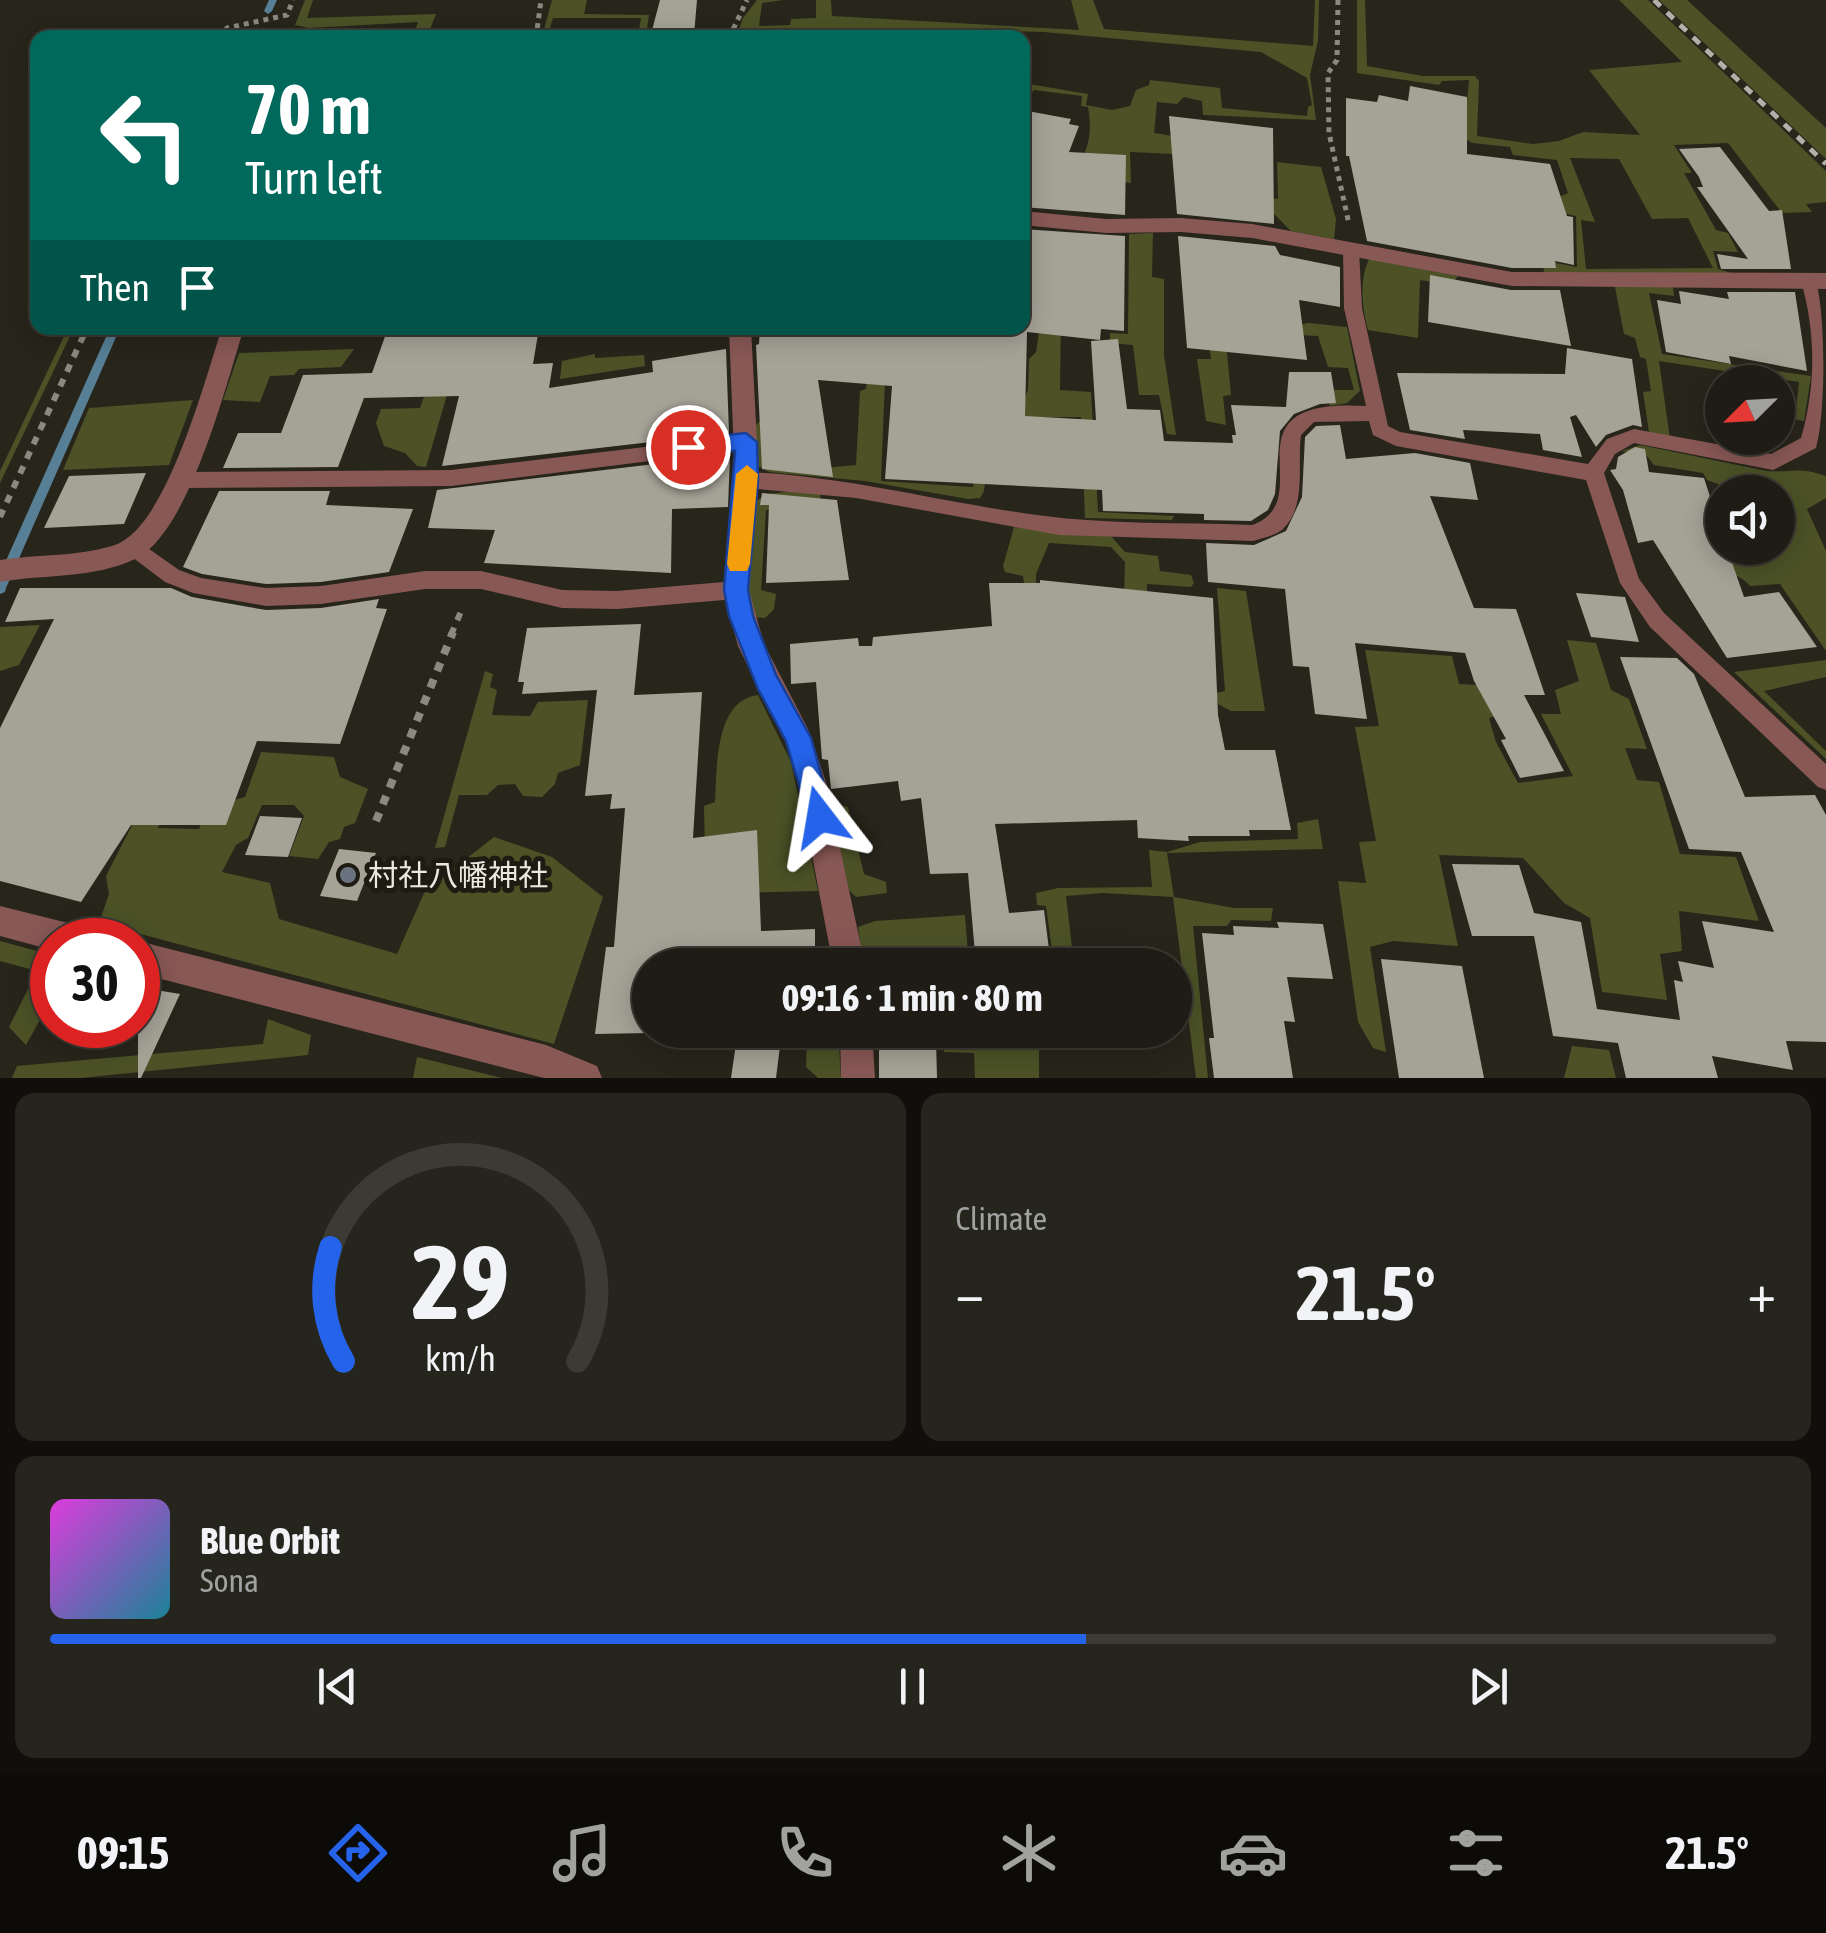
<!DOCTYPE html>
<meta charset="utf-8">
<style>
body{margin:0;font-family:"Asap Condensed","Noto Sans JP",sans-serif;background:#26251d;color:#f1f3f6;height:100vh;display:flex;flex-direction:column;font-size:38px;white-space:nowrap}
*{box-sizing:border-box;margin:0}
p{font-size:32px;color:#a1a1a0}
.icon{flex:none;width:55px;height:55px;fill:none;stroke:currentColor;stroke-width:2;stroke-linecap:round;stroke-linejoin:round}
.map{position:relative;height:1078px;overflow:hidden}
.side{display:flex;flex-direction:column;gap:15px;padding:15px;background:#100f0b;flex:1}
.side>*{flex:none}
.guide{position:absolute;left:30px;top:30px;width:1000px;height:305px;border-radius:20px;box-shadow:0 5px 25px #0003,0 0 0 2px #3c3a34;background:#00695c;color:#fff;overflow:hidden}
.needle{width:65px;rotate:246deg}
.buttons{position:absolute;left:1705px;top:365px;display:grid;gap:20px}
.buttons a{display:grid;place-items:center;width:90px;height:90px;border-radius:50%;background:#1e1c14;box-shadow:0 5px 25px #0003,0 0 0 2px #3c3a34;font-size:50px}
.speed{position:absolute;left:30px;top:918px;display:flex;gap:20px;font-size:50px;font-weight:700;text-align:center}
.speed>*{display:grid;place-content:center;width:130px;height:130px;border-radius:50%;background:#1e1c14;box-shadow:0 5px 25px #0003,0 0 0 2px #3c3a34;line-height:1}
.speed .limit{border:15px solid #d22;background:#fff;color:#111}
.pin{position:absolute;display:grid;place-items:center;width:85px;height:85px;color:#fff;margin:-42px;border:5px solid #fff;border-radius:50%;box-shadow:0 2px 10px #0007}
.me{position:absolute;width:110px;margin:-55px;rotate:346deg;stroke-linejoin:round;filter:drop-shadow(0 0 8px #0008)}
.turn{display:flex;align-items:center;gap:35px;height:210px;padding:0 50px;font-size:45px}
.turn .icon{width:130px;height:130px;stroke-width:2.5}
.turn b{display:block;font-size:70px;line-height:85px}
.then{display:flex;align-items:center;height:95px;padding:0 50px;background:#0003;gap:20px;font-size:38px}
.big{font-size:75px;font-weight:700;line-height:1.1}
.side .card{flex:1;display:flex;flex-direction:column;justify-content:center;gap:15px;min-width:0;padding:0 35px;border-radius:20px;background:#26251d}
.side .dial{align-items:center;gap:0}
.dial svg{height:260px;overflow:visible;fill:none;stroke:#3c3a34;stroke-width:7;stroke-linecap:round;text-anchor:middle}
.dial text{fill:#f1f3f6;stroke:none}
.song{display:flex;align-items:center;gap:30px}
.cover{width:120px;height:120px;border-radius:15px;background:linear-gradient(135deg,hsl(300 70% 55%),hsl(190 70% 35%))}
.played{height:10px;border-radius:5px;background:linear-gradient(90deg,#2563eb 60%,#3c3a34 60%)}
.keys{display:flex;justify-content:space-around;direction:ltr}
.heat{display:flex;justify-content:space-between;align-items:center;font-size:55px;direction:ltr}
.side .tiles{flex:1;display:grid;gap:15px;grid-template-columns:1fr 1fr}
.card:last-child{grid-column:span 2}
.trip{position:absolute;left:632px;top:948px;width:560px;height:100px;border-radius:50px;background:#1e1c14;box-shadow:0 5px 25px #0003,0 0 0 2px #3c3a34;font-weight:700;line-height:100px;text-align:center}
.menu{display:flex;height:160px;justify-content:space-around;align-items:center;background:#0c0b08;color:#a1a1a0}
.menu .icon{width:70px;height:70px}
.menu .active{color:#2563eb}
.menu b{font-size:45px;color:#f1f3f6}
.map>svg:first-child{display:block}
</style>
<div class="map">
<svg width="1826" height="1078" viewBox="0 0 1826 1078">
<rect width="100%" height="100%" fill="#28251b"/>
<!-- green -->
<g fill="#4c5226" fill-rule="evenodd">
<path d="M305 0H313L307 18 436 14 427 37H413L418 22 309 28 295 25Z"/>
<path d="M552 0H587L584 14 649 15 646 36H638L641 18H553L547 37H542Z"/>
<path d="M757 0H783L762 3 759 26 790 25 791 19 816 18V0H831L832 16 1079 30 1071 0H1093L1104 29 1313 46 1315 0H1319L1318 41 1310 75 1316 120 1203 115 1202 101 1184 97 1177 104 1157 102 1154 133 1191 139 1195 155 1130 152 1131 183 1098 180 1083 157C1091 139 1091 126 1088 107L1081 106 1082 96 1034 90 1023 104V83L1088 94 1086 105 1112 110 1130 106 1136 90 1149 85 1150 80 1220 88 1222 108 1307 116 1308 107 1312 105 1307 78 1261 52 1044 32 907 28V37L736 38 743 18Z"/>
<path d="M1357 0H1365L1367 66 1423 76H1475L1479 81 1477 136 1533 144 1559 141 1583 132 1640 135 1589 70 1682 62 1619 0H1648L1826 171V202L1806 204 1812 212 1782 213 1728 143 1674 145 1692 173H1684L1716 230 1728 233 1738 252 1713 251 1718 269 1731 273 1558 276 1544 273 1541 240 1554 243 1556 263 1577 267 1576 216 1558 212 1559 197 1568 193 1557 160 1513 155 1510 147 1472 143 1464 138 1469 80 1442 81 1439 85 1357 73ZM1570 158 1619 159 1652 219 1688 218 1713 268 1586 269 1581 220 1595 222Z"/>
<path d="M1659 0H1687L1826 128V159Z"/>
<path d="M1277 162 1321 167 1336 219 1334 239 1291 231 1268 208 1233 193 1278 199Z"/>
<path d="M1153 233 1152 277 1164 279V355L1176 435 1167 434 1159 395H1139L1133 345 1110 343V333L1128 334 1129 234Z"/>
<path d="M1369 259 1458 276 1451 285 1420 280 1418 338 1368 330C1362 306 1359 281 1369 259Z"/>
<path d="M1673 286 1674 296 1649 293 1662 354 1811 376 1804 421 1778 416V406L1796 409 1799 382 1659 361 1670 439 1649 432 1643 392 1651 391 1646 359 1640 357 1635 338 1624 334 1615 287Z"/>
<path d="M1061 312 1060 390 1091 392 1098 512 1174 516 1172 520 1085 518 1081 417H1017L1028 390 1029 359 1036 352 1041 319Z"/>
<path d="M1309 323 1347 327 1360 391 1347 403 1330 406 1326 390H1354L1348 368 1328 367 1318 336 1225 331 1231 395 1223 396 1226 425 1206 421 1197 359H1211L1207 324 1283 328Z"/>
<path d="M68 328H74L0 483V471Z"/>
<path d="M418 328H471L451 381 426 467 417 466 405 453 384 446 376 423 381 409 420 408 433 371 409 354Z"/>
<path d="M871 332 885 381 881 481 973 487 977 457H988L984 491 980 498 968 499 865 481 769 472 756 465 755 426 760 421 789 471 856 465 860 391 866 389Z"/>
<path d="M354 349 341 367 299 369 294 375 270 376 260 402 223 400 239 353Z"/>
<path d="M595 354V358L644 355 645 366 560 379 562 361Z"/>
<path d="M193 400 169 465 63 470 89 408Z"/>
<path d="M1640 445 1767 471C1795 473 1796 466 1826 476V498L1807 509 1826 551V651L1780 584 1750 586C1740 574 1727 574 1717 562L1738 564 1734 548H1778V492H1722V496L1718 484 1707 480 1703 473 1654 465 1647 456 1622 451Z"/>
<path d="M793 491 820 493 821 508 766 510 761 590 776 594 774 609 765 618 753 617 747 592 754 502 768 494Z"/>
<path d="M1014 527 1110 535 1125 552 1158 556 1160 571 1191 575 1194 583 1191 587 1147 584 1148 626 1124 598 1125 562 1111 547 1049 543 1036 574V603H1027L1023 576 1005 572 1003 566Z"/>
<path d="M1217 588 1246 591 1265 711H1231L1218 704 1216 693 1225 691Z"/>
<path d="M40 625 19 665 0 671V627Z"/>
<path d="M1567 640 1596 643 1611 690 1629 699 1647 749 1625 748 1637 780 1659 782 1680 854 1736 857 1759 921 1679 911 1682 951 1660 954 1667 1000 1602 992 1590 918 1564 903 1523 858 1439 855 1458 946 1393 941 1370 947 1386 1052 1373 1048 1358 1022 1338 881 1366 883 1359 842 1376 841 1355 727 1379 726 1365 650 1452 656 1459 684 1493 686 1505 713 1489 718 1496 742 1518 783 1573 776 1541 714H1561L1555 690 1579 681Z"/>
<path d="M1826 660V677L1764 691 1826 751V759L1734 672Z"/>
<path d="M485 671 493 674 490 687 497 690 492 715 530 716 538 702 588 700 580 765 558 773 555 784 542 797 523 796 515 784 498 785 487 795H459L445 847 435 848Z"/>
<path d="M758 695 791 762 818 891 730 893 705 857 704 806 715 802C717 770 714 700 758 695Z"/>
<path d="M261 752 334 757 340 777 368 789 355 823 344 827 340 839 329 842 318 859 289 856 304 816 294 805H262L248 838 236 845 222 872 270 883 279 919 397 954 425 891 494 837 552 857 603 897 554 1044 99 923 109 894 106 876 148 794 170 799 158 828 199 829C207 810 225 802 245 797Z"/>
<path d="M841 805 848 807 864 874 886 882 887 893 856 897 849 890 833 818Z"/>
<path d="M1318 819 1323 849 1167 853 1174 897 1234 908H1273L1271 921 1231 920 1227 926H1193L1208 1078H1196L1173 897 1103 893 1066 896 1074 965H1054L1046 906 1037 905 1036 893 1058 888 1152 887 1149 850 1167 852 1200 842 1298 839 1297 823Z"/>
<path d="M965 915 968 955 943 956V965H863L858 927 875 921Z"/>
<path d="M0 941 52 955V998L26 1045 9 1027 37 971 0 961Z"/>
<path d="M268 1019 311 1035 308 1055 80 1078H12L17 1066 263 1044Z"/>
<path d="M807 1030H838L841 1078H818L806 1067Z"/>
<path d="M942 1030H1039V1078H975L974 1053 944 1052Z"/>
<path d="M1572 1046 1609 1050 1616 1078H1564Z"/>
<path d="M417 1057 502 1078H413Z"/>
</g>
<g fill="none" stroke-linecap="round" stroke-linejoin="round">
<!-- stream -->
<g fill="#577f96" fill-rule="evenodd">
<path d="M269 0H277L272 11 268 14 264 11Z"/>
<path d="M243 28 250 30 248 38H239Z"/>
<path d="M110 328H120L6 588 5 592 0 594V574Z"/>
</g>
</g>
<!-- building -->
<g fill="#a5a296">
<path d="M660 0H697L694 35 650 38Z"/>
<path d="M1410 86 1467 97V154L1550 164 1567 216 1573 217 1574 265 1555 261 1556 268H1512L1367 241 1349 156H1346V98L1377 102 1379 95 1408 101Z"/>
<path d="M1022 110 1071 119 1069 124 1079 126 1069 152 1126 155 1125 215 1022 207Z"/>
<path d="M1169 116 1273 128 1274 224 1177 214Z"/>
<path d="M1720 147 1769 211 1782 210 1791 269H1721L1717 254 1748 259 1697 187H1703L1699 177 1679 149Z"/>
<path d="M1022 229 1125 236 1124 331 1101 329 1100 340 1027 332 1025 416 1096 420 1091 341 1118 339 1127 409 1160 410 1164 441 1233 443 1232 435H1236L1231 405 1286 407 1289 372H1331L1336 403 1320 404 1294 414 1280 431 1275 494 1268 510 1251 521 1204 520V514L1103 511 1102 490 885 479 892 386 818 380 833 477 762 469 756 345 759 344 760 328H1022Z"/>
<path d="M1178 236 1275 246 1280 255 1340 267V307L1299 300 1307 360 1187 348Z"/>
<path d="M1430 275 1511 290H1560L1571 346 1428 322Z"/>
<path d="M1679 291 1729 299 1727 292H1795L1807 371 1729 356 1731 364 1666 352 1657 300 1681 304Z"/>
<path d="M388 328H539L533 364 553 363 549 388 653 372 652 361 726 349 729 433 442 466 459 396 364 398 338 467 223 468 238 433H281L303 375 372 373Z"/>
<path d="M1567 348 1632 359 1642 427 1633 425 1606 435 1596 447 1576 415 1570 417 1582 457 1543 450 1540 434 1463 430 1465 439 1410 430 1397 373 1565 374Z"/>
<path d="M1340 425 1346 459 1415 453 1470 463 1478 500 1430 496 1474 608 1516 609 1545 695H1524L1564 771 1520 778 1501 740 1506 739 1474 681 1465 653 1355 643 1367 719 1315 714 1309 667 1293 666 1285 589 1208 582 1206 543 1254 545 1286 531 1302 497 1305 437 1316 426Z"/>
<path d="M1635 447 1645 449 1649 472 1704 478 1722 534V548H1727L1744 597 1779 592 1817 647 1727 658 1653 540 1638 543 1623 490 1610 470 1616 469 1618 457Z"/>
<path d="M730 455 728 507 672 509 671 573 484 563 495 530 428 528 437 490Z"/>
<path d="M146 473 124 524 44 528 69 476Z"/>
<path d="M219 491H330L326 505 413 509 389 572 321 582 266 584 202 574 183 567Z"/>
<path d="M762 493 837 500 849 580 766 583 769 505H760Z"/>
<path d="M1040 580 1213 598 1218 715 1225 750H1275L1291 830H1249L1250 836H1188L1189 841 1138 838 1137 820 995 824 1009 913 1044 910 1051 965H976L968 873 930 874 921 798 901 801 898 781 831 789 828 760 822 759 816 682 791 684 790 644 858 638 859 646H872L873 637 992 626 989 583H1040Z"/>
<path d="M20 588H171L192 597 266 610 321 608 379 599 376 608 387 609 340 744 257 741 226 825H131L81 902 0 881V728L54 619 5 622Z"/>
<path d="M1576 593 1625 597 1639 642 1591 637Z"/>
<path d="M641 624 634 695 702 692 693 838 757 830 761 931 815 929V965H650V1033L595 1034 606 947H614L625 808 610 809 612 794 585 796 597 690 522 694 524 682H518L527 628Z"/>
<path d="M1620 657 1677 658 1694 674 1745 797 1815 795 1826 815V1042L1786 1041 1793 1070 1712 1056 1718 1078H1626L1618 1043 1553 1036 1534 936H1472L1452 864 1519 865 1534 913 1581 922 1597 1009 1680 1020 1674 980 1683 982 1678 961 1714 968 1702 921 1774 932 1741 852 1689 849Z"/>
<path d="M260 816 302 818 288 857 245 855Z"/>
<path d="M339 849 376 853 357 901 320 896Z"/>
<path d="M1277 922 1323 924 1333 979 1287 977 1295 1022 1284 1021 1293 1078H1214L1209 1038H1214L1202 933 1234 935 1233 926 1279 928Z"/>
<path d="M1381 959 1462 966 1484 1078H1399Z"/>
<path d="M138 987 180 994 141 1078H138Z"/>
<path d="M738 1030H782L776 1078H731Z"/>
<path d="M879 1039 936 1040 937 1078H879Z"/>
</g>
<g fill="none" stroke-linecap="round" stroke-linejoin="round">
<!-- path-far2 -->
<g stroke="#8b8981" stroke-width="5" stroke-dasharray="5 5" stroke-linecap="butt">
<path d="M1338 0 1337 60 1328 73 1329 133 1349 224"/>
<path d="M219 38 227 28 287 15 293 0"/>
<path d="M536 38 541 0"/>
<path d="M729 38 747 0"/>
</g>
<!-- path-far1 -->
<g stroke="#8b8981" stroke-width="6" stroke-dasharray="8 8" stroke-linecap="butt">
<path d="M0 517 87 328"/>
<path d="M451 635 462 609"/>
</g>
<!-- path -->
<path stroke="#8b8981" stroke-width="8" stroke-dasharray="9 9" stroke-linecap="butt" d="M376 821 453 632"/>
<!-- lane -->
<g fill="#885855" fill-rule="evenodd">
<path d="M1351 244 1359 250 1362 308 1388 426 1400 432 1588 464 1607 439 1634 429 1771 454 1801 438C1816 386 1816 333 1801 281L1803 277H1815C1826 313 1826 412 1816 448L1773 470 1634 443 1615 454 1604 473 1639 579 1664 613 1826 764V790L1818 787 1650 627 1620 583 1586 480 1396 446 1373 435 1369 421 1314 422 1301 435C1297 465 1307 506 1283 529 1275 536 1262 538 1253 541L1059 535 856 498 747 488 740 486 737 480 740 474 747 472C846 476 939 502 1037 515 1108 525 1180 522 1252 525 1323 500 1217 397 1366 406L1344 308 1343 250Z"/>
<path d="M746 435 755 442 746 449 451 486 181 488 174 486 171 480 174 474 181 472 451 470Z"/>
<path d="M135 539 179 570 201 578 266 588 321 586 425 571H481L562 590 617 591 736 581 743 584 746 590 743 596 736 599 617 609 562 608 481 589H425L321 604 266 606 193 593 165 582 128 554 125 548 128 542Z"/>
</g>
<!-- street -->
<g fill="#885855" fill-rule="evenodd">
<path d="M1022 211 1106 219 1181 218 1252 224 1512 272 1826 273V289L1512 286 1252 238 1181 232 1106 233 1022 225Z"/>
<path d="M222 328H244C226 384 189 534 135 559 93 579 45 574 0 582V560C37 554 79 557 115 545 167 527 205 379 222 328Z"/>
<path d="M729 328H751L759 480 749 590 764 644 808 729 826 782 865 965H833L798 782 785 741 738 646 723 590 735 480Z"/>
<path d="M0 906 72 924 83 929 88 940H52V950L0 936Z"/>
<path d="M138 941 546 1045 597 1066 602 1078H544L138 973Z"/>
<path d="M840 1030H872L875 1078H841Z"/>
</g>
<!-- rail -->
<path stroke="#b2b0a8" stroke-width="5" stroke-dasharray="9 9" stroke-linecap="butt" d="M1654 0 1826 164"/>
</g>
<!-- route -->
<path fill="#2563eb" stroke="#184099" stroke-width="2.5" d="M746 433 757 442 758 480 748 590 753 616 776 675 811 738 833 817 829 826 820 830 811 826 786 741 758 689 729 616 724 590 735 451 688 456 677 447 688 439Z"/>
<!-- slow -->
<path fill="#f59e0b" d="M747 465 758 474 750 564 747 571H730L727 564 736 474Z"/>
<!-- markers -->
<circle fill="#6b7280" stroke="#1e1c12" stroke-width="4" cx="348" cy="875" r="10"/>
<g text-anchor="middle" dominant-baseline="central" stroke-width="10" stroke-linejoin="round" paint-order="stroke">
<!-- near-poi labels -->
<g font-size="30" fill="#e9e8e1" stroke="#1e1c12" text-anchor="start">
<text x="368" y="875">村社八幡神社</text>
</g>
</g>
</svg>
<div class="buttons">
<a><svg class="needle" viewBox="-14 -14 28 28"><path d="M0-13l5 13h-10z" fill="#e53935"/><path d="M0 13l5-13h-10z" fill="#a1a1a0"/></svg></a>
<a><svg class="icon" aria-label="sound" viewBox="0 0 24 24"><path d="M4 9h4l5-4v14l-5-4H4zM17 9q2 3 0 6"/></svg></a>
</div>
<div class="speed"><div class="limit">30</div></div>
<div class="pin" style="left:688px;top:447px;background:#d93025"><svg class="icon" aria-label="arrive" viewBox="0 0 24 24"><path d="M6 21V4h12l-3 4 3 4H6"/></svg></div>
<svg class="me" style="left:820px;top:817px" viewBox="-20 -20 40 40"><path d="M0-17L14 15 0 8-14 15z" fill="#2563eb" stroke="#fff" stroke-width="4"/></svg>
<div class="trip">09:16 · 1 min · 80 m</div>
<div class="guide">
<div class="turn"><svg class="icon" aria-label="left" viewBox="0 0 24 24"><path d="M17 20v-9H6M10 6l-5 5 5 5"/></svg><div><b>70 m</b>Turn left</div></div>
<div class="then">Then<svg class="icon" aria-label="arrive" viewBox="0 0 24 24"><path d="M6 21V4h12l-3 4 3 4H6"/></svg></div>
</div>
</div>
<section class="side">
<div class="tiles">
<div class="card dial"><svg viewBox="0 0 100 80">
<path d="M14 69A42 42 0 1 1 86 69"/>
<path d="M14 69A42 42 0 0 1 10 34" stroke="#2563eb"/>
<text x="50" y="56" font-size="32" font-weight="700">29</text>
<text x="50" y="72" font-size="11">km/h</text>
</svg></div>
<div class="card"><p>Climate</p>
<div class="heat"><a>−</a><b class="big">21.5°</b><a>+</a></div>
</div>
<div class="card">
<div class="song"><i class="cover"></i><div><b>Blue Orbit</b><p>Sona</p></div></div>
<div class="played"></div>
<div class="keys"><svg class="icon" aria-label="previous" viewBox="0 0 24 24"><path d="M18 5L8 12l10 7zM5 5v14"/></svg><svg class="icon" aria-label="pause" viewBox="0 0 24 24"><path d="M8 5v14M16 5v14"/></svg><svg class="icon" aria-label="next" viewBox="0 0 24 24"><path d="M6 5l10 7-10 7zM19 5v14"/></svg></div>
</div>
</div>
</section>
<nav class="menu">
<b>09:15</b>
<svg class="icon active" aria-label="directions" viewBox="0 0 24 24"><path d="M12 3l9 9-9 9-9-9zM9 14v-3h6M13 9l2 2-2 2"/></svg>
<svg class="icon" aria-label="music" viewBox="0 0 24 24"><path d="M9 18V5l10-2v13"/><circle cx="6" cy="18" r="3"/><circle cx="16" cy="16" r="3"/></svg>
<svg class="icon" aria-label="phone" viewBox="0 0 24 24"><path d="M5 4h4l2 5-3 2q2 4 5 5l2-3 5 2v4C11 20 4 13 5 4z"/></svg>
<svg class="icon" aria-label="climate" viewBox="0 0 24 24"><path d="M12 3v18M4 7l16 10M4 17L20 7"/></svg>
<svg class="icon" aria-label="car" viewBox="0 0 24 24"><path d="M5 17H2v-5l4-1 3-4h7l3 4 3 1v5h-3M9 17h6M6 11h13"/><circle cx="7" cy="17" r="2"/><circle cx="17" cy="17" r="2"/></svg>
<svg class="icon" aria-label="filters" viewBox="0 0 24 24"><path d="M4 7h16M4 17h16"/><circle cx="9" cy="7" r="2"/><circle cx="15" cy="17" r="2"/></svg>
<b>21.5°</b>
</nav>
